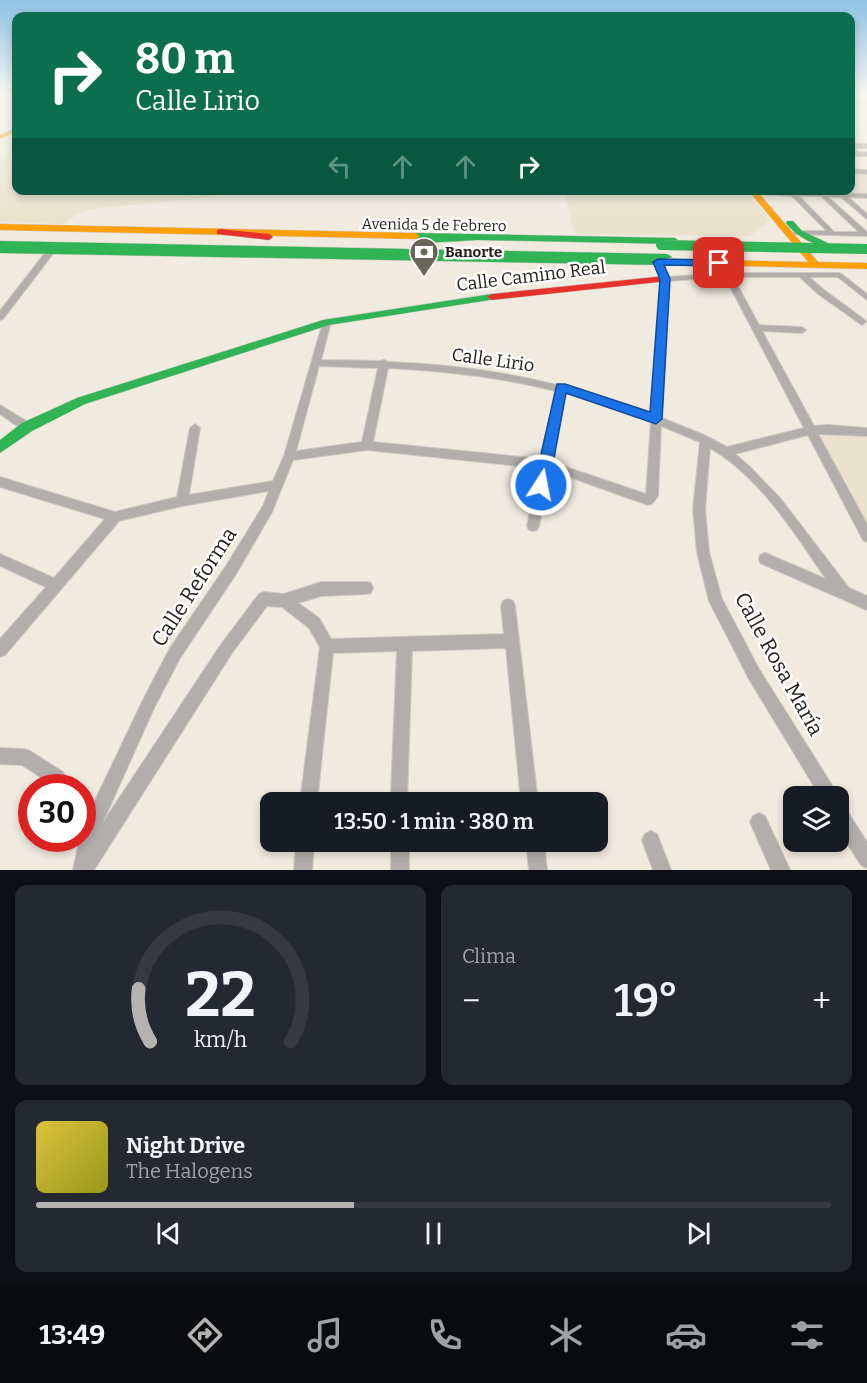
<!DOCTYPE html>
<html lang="es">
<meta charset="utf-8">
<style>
body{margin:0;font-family:Bitter,serif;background:#242831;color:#f1f3f6;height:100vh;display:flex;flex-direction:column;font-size:22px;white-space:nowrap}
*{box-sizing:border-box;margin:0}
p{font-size:20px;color:#9ea1a6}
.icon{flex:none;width:33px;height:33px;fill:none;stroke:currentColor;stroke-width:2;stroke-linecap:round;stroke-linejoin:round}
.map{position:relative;height:870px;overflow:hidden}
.sheet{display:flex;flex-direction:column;gap:15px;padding:15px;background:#0d0f14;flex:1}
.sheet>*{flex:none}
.guide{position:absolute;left:12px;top:12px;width:843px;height:183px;border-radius:12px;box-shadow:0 3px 9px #0003;background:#0b6e4f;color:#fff;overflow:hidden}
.controls{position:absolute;left:783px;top:786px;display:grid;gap:12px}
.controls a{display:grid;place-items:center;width:66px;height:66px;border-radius:12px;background:#171b24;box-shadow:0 3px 9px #0003;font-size:30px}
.speed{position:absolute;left:18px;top:774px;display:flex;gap:12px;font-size:30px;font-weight:700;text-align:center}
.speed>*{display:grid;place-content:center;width:78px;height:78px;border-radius:50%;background:#171b24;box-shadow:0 3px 9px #0003;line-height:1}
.speed .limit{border:9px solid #d22;background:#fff;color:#111}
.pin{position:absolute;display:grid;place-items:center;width:51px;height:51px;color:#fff;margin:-26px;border-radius:12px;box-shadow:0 3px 9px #0006}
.me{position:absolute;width:66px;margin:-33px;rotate:11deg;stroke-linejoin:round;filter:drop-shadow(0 0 4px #0008)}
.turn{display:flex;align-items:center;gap:21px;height:126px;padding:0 24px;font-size:27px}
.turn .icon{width:78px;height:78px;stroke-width:2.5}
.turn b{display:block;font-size:42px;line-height:51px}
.lanes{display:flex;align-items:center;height:57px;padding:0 24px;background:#0003;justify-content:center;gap:30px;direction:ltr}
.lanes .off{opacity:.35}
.big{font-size:45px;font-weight:600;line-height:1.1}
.sheet .card{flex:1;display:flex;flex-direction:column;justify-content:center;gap:9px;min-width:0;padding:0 21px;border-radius:12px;background:#242831}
.sheet .dial{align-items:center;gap:0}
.dial svg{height:156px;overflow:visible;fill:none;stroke:#363941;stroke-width:7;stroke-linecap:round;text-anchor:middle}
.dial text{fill:#f1f3f6;stroke:none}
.song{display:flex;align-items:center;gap:18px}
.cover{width:72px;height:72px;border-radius:9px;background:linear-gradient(135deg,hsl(50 70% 55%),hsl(60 70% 35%))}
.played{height:6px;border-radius:3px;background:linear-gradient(90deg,#b4b3b1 40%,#363941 40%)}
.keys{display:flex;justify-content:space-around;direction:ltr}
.heat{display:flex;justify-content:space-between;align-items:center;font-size:33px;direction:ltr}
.sheet .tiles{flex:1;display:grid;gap:15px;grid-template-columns:1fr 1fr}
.card:last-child{grid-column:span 2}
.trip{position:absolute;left:260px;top:792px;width:348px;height:60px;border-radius:12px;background:#171b24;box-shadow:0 3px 9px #0003;font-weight:600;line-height:60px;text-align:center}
.dock{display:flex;height:96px;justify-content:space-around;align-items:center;background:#090b0e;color:#9ea1a6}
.dock .icon{width:42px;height:42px}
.dock .current{color:#b4b3b1}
.dock b{font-size:27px;color:#f1f3f6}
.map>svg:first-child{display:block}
</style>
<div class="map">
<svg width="867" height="870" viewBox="0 0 867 870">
<rect width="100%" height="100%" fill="#f0eadf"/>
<!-- built -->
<g fill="#ebe2ce">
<path d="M16 149V190L220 191 213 197 90 209 76 215 64 224 0 222V159Z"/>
<path d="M564 191H746L770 220 750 236 575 234Z"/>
<path d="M810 430 867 432V536Z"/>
</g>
<!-- education -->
<path fill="#e7dece" d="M851 174H867V196L769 191 850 190Z"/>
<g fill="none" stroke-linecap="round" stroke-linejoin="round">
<!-- canal -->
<path fill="#a8dade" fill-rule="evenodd" d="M0 99 16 100V102L0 101Z"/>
<!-- street casing -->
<g stroke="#cdc8c1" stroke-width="2">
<g id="street">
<path d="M0 97 16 98V100L0 99Z"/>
<path d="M850 100 867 101V103L850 102Z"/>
<rect x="850" y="144" width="17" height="4"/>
<path d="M850 148 859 152H867V156H858L850 152Z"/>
<path d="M850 169 867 170V174L850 173Z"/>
<path d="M764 191 867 194V198L848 197 867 214V219L841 197H828L867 232V236L794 234 793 233 796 231H827L792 196 762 194V192ZM799 196H821L859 232H834Z"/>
<path d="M48 249 55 251 3 319 0 320V311Z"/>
<path d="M655 260H661L668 277 728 273H840L867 294V300L838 277H809L824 290 865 320 866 322 862 325 818 294 800 277H733L759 325 802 327 806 330 802 333 762 331 814 426 828 425 867 428V436L818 434 867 524V542L863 540 808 435 735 454 749 466 780 498 849 588 867 596V610L760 563 759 559 760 555 765 553 826 579C794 532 760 477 710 448L705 509 709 552 722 599 759 669 835 790 837 796H820L749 679 709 601 697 552 693 509 700 442 661 426 658 496 652 504 648 505 550 470 539 526 537 530 533 531 529 530 527 526 539 468 367 450 293 460 272 512 236 574 180 658 154 708 102 824 222 643 259 594 264 592 284 594 321 582H366L371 583 373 588 371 593 366 594 321 596 298 603 319 618 331 639 504 634 501 606 503 601 508 599 513 601 515 606 538 802H521L506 648 412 651 407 802H377L380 796 391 793 397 651 333 653 317 802H300L320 647 309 628 282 607 267 606 232 653 94 870H73L80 838H82V806L90 811 144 698 170 648 226 566 263 506 269 491 182 506 119 521 5 655 0 657V639L46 587 0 566V554L54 578 105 519 0 487V477L115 512 177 497 190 428 195 424 200 428 189 495 273 481 284 456 323 322 327 319 331 322 321 360 380 361 384 360 388 362C445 364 502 371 557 385L561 384 566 387 632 406 652 414 661 279 654 262ZM725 277 804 428 727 447 704 435 662 418 669 281ZM319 366 378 368 362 442 296 451ZM388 368C444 371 501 377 555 391L541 459 373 442ZM565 393 625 412 651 422 646 494 551 462Z"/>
<path d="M0 405 31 424 32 427 31 430H23L0 414Z"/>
<path d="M0 748 24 749 30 751 63 772 71 788H53L51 784 22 765 0 764Z"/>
<path d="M838 803 844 806 867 842V868L861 865 838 829Z"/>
<path d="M759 813 765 816 790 870H771L750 822 753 816Z"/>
<path d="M651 831 657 834 671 870H653L642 840 645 834Z"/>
<path d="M296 842H314L312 870H294Z"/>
<rect x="391" y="842" width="18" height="28"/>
<path d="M526 842H544L547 870H529Z"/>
</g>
</g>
<!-- fast casing -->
<g stroke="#cdc8c1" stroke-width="1">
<g id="fast">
<path d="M787 221H793L802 231 828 243C817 250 793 233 786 223Z"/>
<path d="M416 233 675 238 679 241 675 244 478 240 425 243 422 242 421 239 413 238 412 236Z"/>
<path d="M0 241 667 254 672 257 662 260 665 262 660 265 0 253V247L373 254 0 247Z"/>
<path d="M492 294 497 297 496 299 329 325 85 404 32 431 0 453V440L22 423 77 398 323 320Z"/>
</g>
</g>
<!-- slow casing -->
<g stroke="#cdc8c1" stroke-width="1">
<g id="slow">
<path d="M16 128V132L0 139V135Z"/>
<path d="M748 190H756L818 262 867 263V269L657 264V260L660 259 808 262Z"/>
<path d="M0 224 416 233 420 236 416 239 0 230Z"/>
</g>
</g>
<!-- jam casing -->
<g stroke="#cdc8c1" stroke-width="1">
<g id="jam">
<path d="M220 229 269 234 273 237 269 240 217 234V230Z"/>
<path d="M665 276 670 279 668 281 492 300 487 297 492 294Z"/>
</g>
</g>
<!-- street -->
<use href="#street" fill="#b2aeac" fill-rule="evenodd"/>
<!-- fast -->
<use href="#fast" fill="#30b455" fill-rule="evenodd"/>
<!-- slow -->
<use href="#slow" fill="#ff9f0a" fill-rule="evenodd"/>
<!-- jam -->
<use href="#jam" fill="#e5322d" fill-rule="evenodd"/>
<!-- fast-bridge casing -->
<g stroke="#cdc8c1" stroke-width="10" stroke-linecap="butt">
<path id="fast-bridge" d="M661 245 867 249"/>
</g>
<!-- fast-bridge -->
<use href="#fast-bridge" stroke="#30b455" stroke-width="10"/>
</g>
<!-- sky -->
<linearGradient id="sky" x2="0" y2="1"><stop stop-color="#8ec3e4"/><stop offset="0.44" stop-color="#f8f6f1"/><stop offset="1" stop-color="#f8f6f1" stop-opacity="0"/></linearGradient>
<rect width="867" height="218" fill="url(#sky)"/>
<!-- route -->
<path fill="#1a73e8" stroke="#114b97" stroke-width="1.5" d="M658 259 719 260 723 263 719 266 664 265 670 279 662 419 656 424 566 393 549 485 547 489 541 491 536 489 534 485 557 384H565L650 412 660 279 653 262Z"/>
<!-- icons -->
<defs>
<g id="bank-pin" transform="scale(1.5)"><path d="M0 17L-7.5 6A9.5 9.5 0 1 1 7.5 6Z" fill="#69655c" stroke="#fff"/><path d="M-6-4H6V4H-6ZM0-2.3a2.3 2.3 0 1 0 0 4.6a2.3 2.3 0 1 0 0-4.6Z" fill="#fff"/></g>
</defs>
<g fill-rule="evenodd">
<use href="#bank-pin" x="424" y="252"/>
</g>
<g text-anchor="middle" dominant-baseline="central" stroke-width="5" stroke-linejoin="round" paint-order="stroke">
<!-- far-street labels -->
<g font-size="15" fill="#211d16" stroke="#fff">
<text transform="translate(434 225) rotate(1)">Avenida 5 de Febrero</text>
</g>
<!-- far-poi labels -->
<g font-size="15" font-weight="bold" fill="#211d16" stroke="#fff" text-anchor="start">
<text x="445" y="252">Banorte</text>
</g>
<!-- street labels -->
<g font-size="18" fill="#211d16" stroke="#fff">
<text transform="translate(531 276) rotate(-7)">Calle Camino Real</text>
<text transform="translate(493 360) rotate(8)">Calle Lirio</text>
</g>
<!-- near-street labels -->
<g font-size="21" fill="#211d16" stroke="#fff">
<text transform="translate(194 587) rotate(-57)">Calle Reforma</text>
<text transform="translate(779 664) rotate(61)">Calle Rosa María</text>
</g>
</g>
</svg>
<div class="controls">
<a><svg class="icon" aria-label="layers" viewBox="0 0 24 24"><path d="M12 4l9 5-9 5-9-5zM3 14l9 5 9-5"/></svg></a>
</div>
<div class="speed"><div class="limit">30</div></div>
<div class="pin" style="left:719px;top:263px;background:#d93025"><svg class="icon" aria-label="arrive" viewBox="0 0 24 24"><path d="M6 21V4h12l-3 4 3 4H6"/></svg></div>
<svg class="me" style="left:541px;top:485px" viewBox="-20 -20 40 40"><circle r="17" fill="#1a73e8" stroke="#fff" stroke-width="3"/><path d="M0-11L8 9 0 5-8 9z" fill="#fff"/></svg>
<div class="trip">13:50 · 1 min · 380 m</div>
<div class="guide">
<div class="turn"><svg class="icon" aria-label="right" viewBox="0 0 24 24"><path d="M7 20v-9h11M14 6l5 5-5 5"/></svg><div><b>80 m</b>Calle Lirio</div></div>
<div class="lanes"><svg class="icon off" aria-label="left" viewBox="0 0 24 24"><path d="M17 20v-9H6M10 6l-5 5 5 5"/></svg><svg class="icon off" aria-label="ahead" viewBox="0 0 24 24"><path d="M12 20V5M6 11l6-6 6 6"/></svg><svg class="icon off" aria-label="ahead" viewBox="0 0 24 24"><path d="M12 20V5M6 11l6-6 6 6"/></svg><svg class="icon" aria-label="right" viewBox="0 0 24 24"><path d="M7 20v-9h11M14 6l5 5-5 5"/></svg></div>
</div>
</div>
<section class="sheet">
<div class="tiles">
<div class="card dial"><svg viewBox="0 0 100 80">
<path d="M14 69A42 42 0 1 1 86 69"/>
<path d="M14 69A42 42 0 0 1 8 42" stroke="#b4b3b1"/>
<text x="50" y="56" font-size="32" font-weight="700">22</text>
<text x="50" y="72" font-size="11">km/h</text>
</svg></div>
<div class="card"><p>Clima</p>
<div class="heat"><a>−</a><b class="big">19°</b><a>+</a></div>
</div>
<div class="card">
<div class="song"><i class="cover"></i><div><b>Night Drive</b><p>The Halogens</p></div></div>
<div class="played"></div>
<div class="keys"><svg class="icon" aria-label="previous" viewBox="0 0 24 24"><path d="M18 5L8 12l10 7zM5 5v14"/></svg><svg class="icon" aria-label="pause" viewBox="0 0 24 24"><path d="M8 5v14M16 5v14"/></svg><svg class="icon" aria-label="next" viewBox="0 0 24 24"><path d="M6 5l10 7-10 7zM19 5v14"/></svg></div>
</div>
</div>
</section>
<nav class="dock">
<b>13:49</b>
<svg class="icon current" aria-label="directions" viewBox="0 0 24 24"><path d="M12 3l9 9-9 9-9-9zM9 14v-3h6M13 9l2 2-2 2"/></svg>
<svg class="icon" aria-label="music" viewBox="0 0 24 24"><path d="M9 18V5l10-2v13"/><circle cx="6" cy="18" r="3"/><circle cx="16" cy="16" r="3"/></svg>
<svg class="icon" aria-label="phone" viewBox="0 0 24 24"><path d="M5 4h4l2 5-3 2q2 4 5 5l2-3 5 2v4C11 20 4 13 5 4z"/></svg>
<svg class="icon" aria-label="climate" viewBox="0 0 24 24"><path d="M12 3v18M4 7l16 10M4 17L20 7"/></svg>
<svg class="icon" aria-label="car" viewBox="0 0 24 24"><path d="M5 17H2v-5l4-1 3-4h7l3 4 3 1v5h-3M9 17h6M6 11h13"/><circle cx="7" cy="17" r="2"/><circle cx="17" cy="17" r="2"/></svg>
<svg class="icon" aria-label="filters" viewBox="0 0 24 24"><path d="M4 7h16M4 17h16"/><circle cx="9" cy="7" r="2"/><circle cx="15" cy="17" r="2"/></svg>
</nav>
